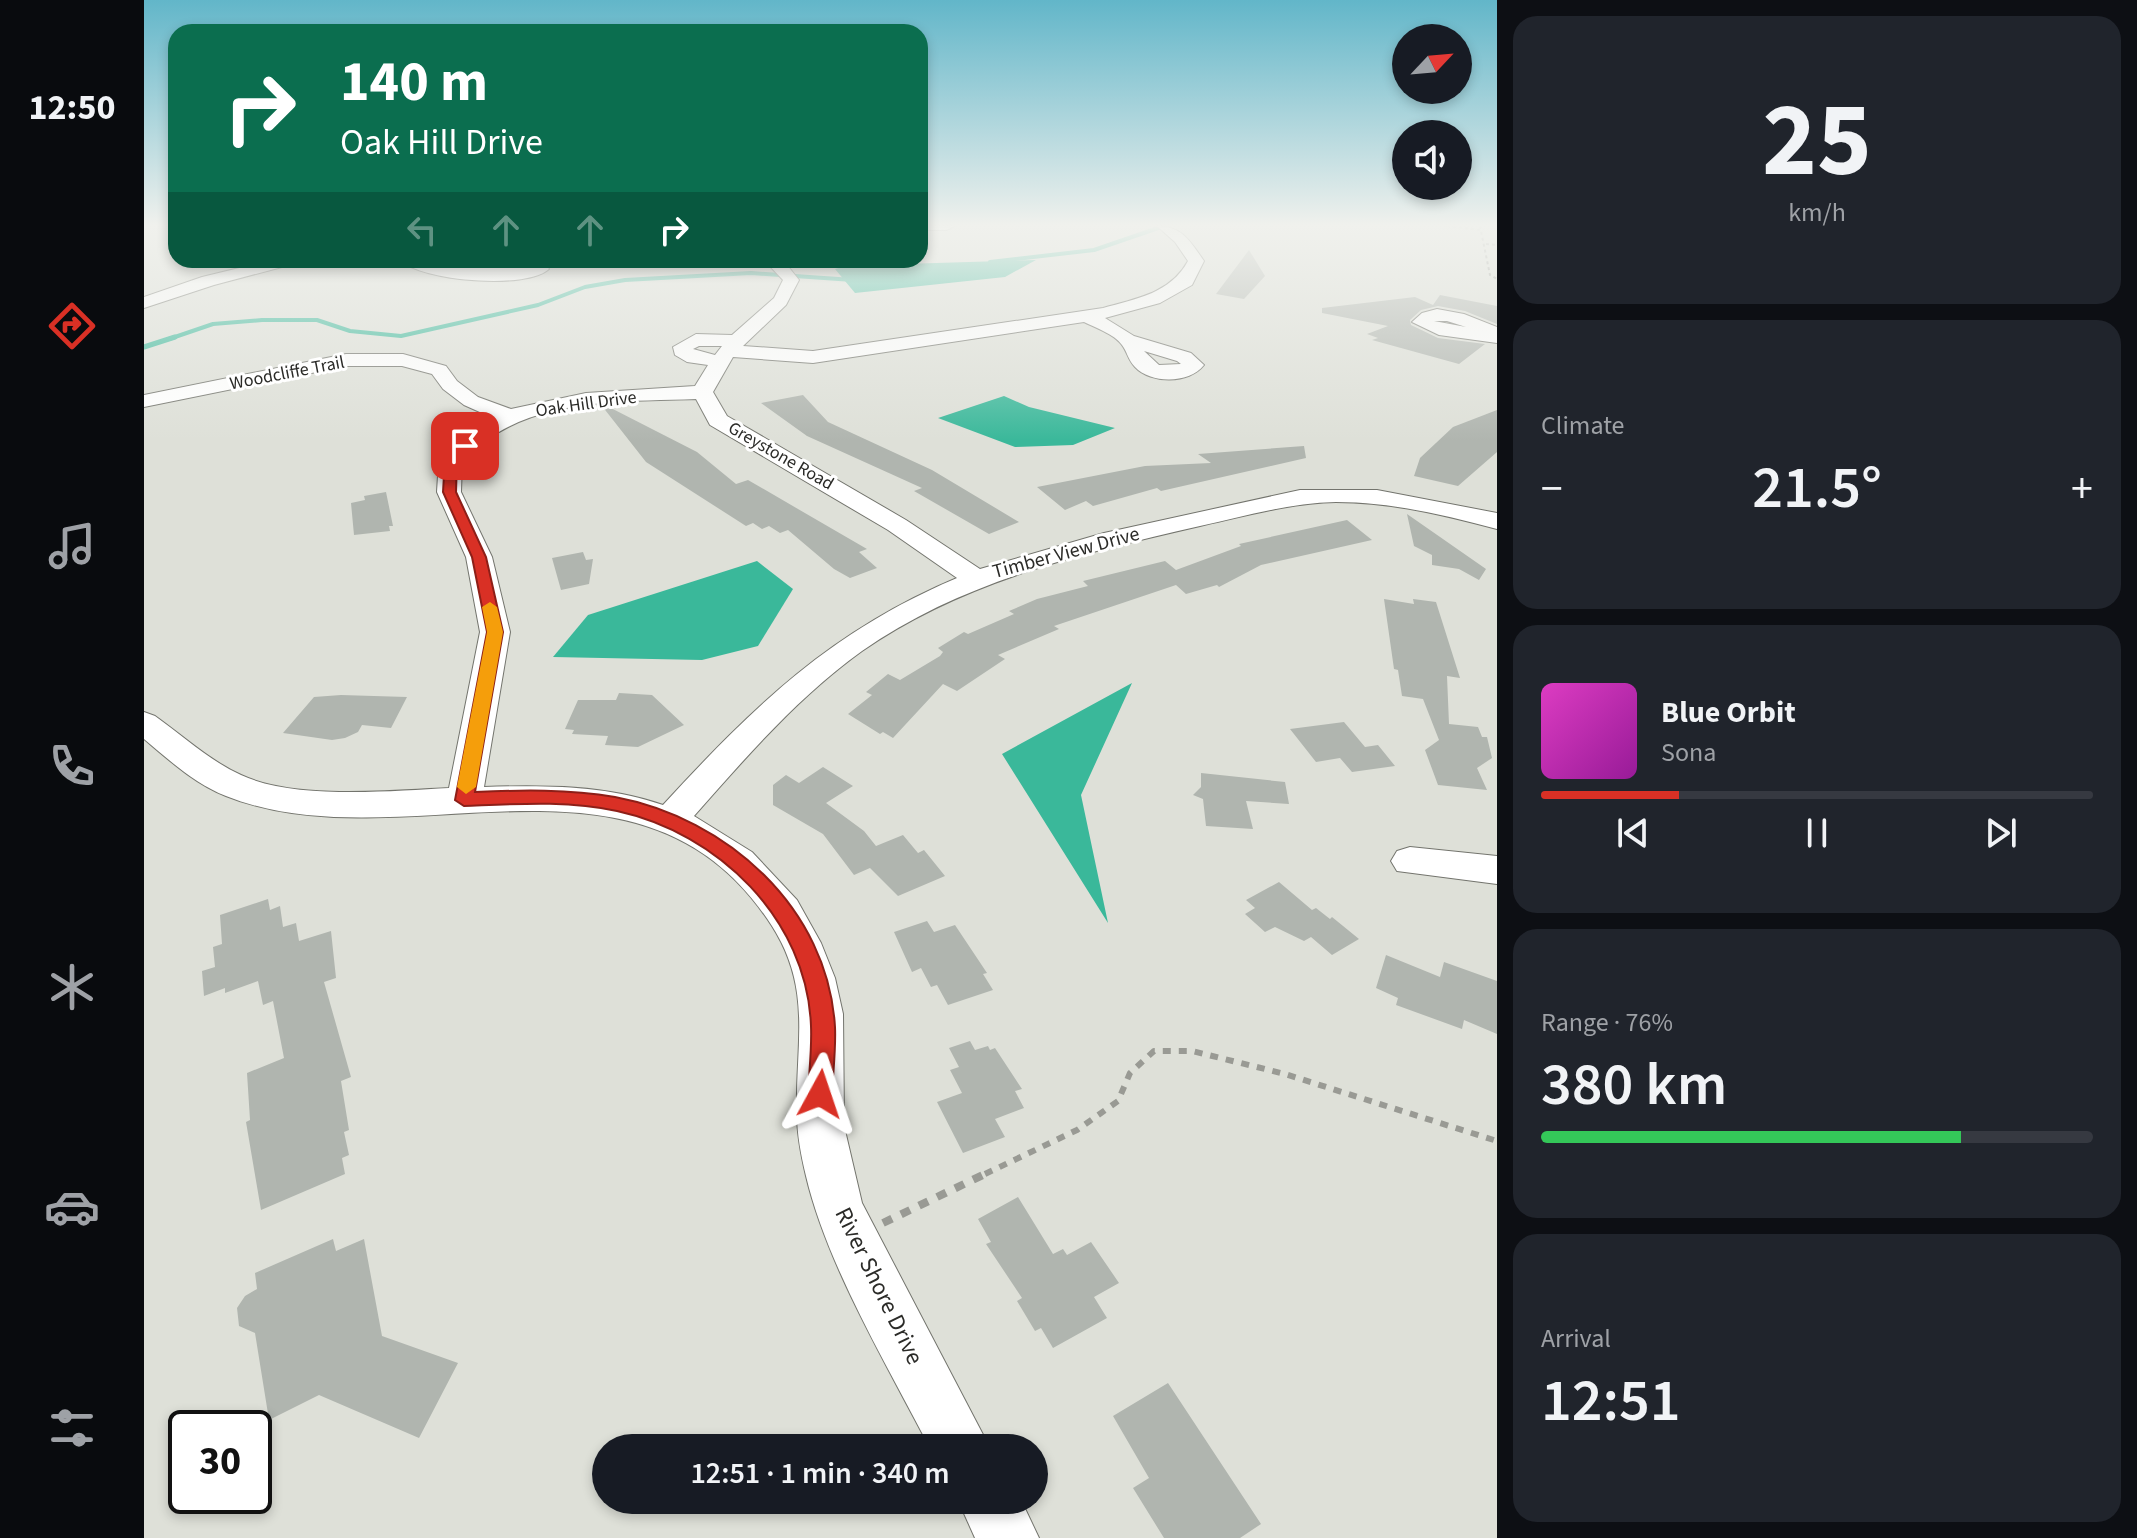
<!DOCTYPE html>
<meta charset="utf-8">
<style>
body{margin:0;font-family:"Source Sans 3",sans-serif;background:#20242c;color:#f1f3f6;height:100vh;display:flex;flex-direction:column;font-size:30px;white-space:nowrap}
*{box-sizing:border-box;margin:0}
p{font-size:26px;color:#9ea1a6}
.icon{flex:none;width:44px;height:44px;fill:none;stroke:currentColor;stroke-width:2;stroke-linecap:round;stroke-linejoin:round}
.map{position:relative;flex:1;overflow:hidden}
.panel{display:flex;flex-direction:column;gap:16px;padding:16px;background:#0d0f14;width:640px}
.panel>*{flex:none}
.hud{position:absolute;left:24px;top:24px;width:760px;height:244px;border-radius:24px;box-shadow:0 4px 12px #0003;background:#0b6e4f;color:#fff;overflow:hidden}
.needle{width:52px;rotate:64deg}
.tools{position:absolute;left:1248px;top:24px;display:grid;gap:16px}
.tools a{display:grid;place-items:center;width:80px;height:80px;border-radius:50%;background:#171b24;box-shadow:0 4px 12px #0003;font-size:40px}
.speed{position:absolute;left:24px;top:1410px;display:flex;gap:16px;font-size:40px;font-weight:700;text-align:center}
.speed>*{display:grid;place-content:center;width:104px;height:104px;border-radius:50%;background:#171b24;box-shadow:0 4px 12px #0003;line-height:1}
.speed .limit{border:4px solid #111;border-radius:12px;background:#fff;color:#111}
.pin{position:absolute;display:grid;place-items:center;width:68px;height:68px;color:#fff;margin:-34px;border-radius:16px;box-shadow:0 4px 12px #0006}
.me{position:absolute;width:88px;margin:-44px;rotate:5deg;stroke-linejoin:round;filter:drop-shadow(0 0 6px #0008)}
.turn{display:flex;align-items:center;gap:28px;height:168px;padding:0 40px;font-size:36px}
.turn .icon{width:104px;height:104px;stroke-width:2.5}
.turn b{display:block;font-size:56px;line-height:68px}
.lanes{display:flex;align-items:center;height:76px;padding:0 40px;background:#0003;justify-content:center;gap:40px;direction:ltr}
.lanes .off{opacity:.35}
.big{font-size:60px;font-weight:600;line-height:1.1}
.panel .widget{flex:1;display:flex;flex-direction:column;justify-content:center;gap:12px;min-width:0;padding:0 28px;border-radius:24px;background:#20242c}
.panel .dial{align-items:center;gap:0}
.dial b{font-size:104px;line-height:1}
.song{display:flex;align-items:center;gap:24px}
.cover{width:96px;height:96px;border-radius:12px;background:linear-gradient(135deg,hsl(310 70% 55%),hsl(300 70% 35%))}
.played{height:8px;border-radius:4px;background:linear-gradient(90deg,#d93025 25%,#363941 25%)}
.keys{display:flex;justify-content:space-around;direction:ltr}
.heat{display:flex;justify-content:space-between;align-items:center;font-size:44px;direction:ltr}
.charge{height:12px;border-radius:6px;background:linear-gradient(90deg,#34c759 76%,#363941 0)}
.trip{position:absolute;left:448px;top:1434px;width:456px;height:80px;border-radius:40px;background:#171b24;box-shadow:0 4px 12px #0003;font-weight:600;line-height:80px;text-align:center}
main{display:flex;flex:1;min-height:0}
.menu{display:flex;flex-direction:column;width:144px;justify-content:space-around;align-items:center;background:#090b0e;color:#9ea1a6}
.menu .icon{width:56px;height:56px}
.menu .current{color:#d93025}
.menu b{font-size:36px;color:#f1f3f6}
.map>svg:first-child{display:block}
</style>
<main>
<nav class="menu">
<b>12:50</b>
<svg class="icon current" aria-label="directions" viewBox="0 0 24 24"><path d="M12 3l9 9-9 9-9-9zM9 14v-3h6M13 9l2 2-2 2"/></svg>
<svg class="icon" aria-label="music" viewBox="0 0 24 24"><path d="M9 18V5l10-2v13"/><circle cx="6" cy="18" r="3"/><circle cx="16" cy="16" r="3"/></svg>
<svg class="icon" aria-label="phone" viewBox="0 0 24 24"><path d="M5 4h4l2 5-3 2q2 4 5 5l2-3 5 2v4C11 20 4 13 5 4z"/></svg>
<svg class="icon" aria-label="climate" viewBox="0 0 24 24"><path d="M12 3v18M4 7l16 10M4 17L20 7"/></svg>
<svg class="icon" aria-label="car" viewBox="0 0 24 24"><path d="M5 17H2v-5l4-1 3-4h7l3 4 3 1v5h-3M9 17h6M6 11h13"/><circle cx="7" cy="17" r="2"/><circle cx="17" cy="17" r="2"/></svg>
<svg class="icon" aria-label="filters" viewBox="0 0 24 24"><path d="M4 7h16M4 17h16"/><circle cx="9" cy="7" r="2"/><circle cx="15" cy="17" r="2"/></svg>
</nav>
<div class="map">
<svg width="1353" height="1538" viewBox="0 0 1353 1538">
<rect width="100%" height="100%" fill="#dee0d8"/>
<!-- water -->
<g fill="#3ab89a">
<path d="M892 260 861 277 711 293 691 269 716 262 759 264Z"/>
<path d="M860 396 885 407 971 428 929 445 871 447 794 418Z"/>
<path d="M613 561 649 589 614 646 558 660 409 657 444 615Z"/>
<path d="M988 683 937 795 964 923 858 754Z"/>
</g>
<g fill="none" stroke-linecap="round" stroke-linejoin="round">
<!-- stream-far1 -->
<g stroke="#3ab89a" stroke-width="4">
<path d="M846 262 950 250 1020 226"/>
<path d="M25 339 69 324 118 320H173L206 331 257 336 394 305 441 287 481 280 607 273 709 280"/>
</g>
<!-- stream -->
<path stroke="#3ab89a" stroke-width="5" d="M0 347 31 337"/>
</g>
<!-- building -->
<g fill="#b0b5af">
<path d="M1105 250 1121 276 1100 299 1072 294Z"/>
<path d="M1296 295 1353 306V324L1321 311 1294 306 1277 310 1266 320 1267 325 1294 338 1341 344 1315 364 1228 340 1234 338 1223 334 1244 326 1178 313V308L1271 297 1289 305Z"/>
<path d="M659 395 684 422 788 470 875 522 845 534 770 491 778 488 663 436 617 403Z"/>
<path d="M458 406H463L553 452 592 484 604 480 704 538 723 549 715 552 733 568 706 578 690 569 644 530 636 533 625 526 618 529 609 523 602 526 502 462Z"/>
<path d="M1353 410V452L1314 486 1270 476 1276 458 1309 427Z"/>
<path d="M1160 446 1162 458 1017 491 1013 488 949 506 942 501 921 510 893 487 1001 466 1067 463 1054 454Z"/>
<path d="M242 492 249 526H245L246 531 210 535 207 503 221 500 220 496Z"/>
<path d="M1263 514 1342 569 1335 580 1315 569 1288 565V555L1270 546Z"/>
<path d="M1203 520 1228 540 1117 565 1075 587 1073 585 1042 594 1032 585 910 626 915 629 854 655 861 659 813 691 799 684 749 738 739 732 736 734 704 714 728 695 722 692 744 674 756 680 796 656 799 652 794 648 820 632 824 634 870 614 865 611 893 599 944 586 939 581 1021 561 1032 570 1097 546 1095 544Z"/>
<path d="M439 552 442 560 449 559 445 584 417 590 408 558Z"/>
<path d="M1240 599 1270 604 1269 599 1292 602 1316 678 1303 676 1305 724 1334 727 1338 737H1343L1348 758 1333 768 1343 790 1294 785 1281 750 1295 740 1279 699 1258 696 1254 670 1250 669Z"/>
<path d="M475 693 508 695 540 725 494 747 461 745 464 736 428 734 430 730 421 729 434 700H472Z"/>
<path d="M197 695 263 697 247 728 218 725 214 732 201 738 188 740 139 733 170 697Z"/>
<path d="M1200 722 1221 747 1234 745 1251 766 1208 772 1196 758 1172 762 1146 729Z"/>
<path d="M679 767 709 786 682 803 720 831 732 846 759 835 774 853 780 850 801 876 754 896 726 868 710 875 679 834 629 805V785L642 775 655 783Z"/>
<path d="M1057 773 1141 782 1145 804 1102 801 1109 829 1062 826 1059 799 1049 795 1057 787Z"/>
<path d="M1135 882 1168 910 1172 908 1186 919 1188 917 1215 939 1188 955 1167 937 1160 941 1131 927 1121 932 1101 914 1111 908 1102 900Z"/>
<path d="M124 899 126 910 136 906 139 927 152 923 155 941 187 931 192 978 180 982 207 1077 197 1081 205 1130 200 1132 205 1155 198 1158 201 1174 117 1210 102 1122 106 1120 103 1073 140 1058 129 1001 119 1005 114 981 81 993V988L60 996 58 971 71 967 69 947 78 944 76 915Z"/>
<path d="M783 921 790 932 811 925 843 973 839 974 849 990 804 1005 793 985 787 987 777 968 768 972 750 932Z"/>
<path d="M1242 955 1296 977 1300 962 1353 981V1034L1320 1020 1318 1029 1252 1005 1254 998 1232 988Z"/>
<path d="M826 1041 831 1050 844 1046 846 1050 851 1048 878 1089 871 1091 880 1108 851 1119 861 1137 819 1153 793 1102 818 1093 806 1070 815 1067 805 1048Z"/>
<path d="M874 1197 909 1254 919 1249 923 1255 947 1242 975 1283 950 1297 963 1318 909 1348 897 1328 891 1331 873 1301 878 1298 842 1244 847 1242 834 1219Z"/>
<path d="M189 1239 192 1251 220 1239 238 1336 314 1363 275 1438 175 1395 125 1420 111 1333 95 1326 93 1308 101 1296 113 1289 111 1273Z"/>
<path d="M1024 1383 1117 1524 1096 1538H1020L989 1488 1005 1478 969 1416Z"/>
</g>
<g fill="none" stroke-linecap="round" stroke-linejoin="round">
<!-- minor casing -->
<g stroke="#73746d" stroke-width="2">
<g id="minor">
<path d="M776 226H810L803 230H780Z"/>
<path d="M1013 226C1038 226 1046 241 1060 261L1048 285 1016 303 961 318 990 336 1047 353 1060 365C1045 384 1007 384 991 367 984 360 983 351 978 345 970 334 952 328 940 322L669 363 589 357 569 392 583 416 762 520 836 569 960 533 1156 490H1233L1353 513V529C1300 515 1247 502 1192 502 1146 503 1101 516 1056 526 939 553 818 581 718 651 654 697 602 757 550 816L608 852 653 900 677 943 691 978 699 1014 700 1126 718 1203 846 1448H786C743 1365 683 1265 662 1176 657 1155 653 1135 653 1114 651 1045 669 990 628 926 497 722 260 867 82 796 51 784 25 760 0 739V712L11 716C39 736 66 761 97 775 150 800 247 791 305 788L336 632 322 557 293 492 295 459 322 431 347 417 320 405 299 389 288 374 258 366H202L0 407V395L202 354H259L302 366 313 381 334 397 367 409 442 393 551 386 564 365 543 362 531 355 529 347 552 334 588 335 630 298 639 280 620 260H639L655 280 642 305 599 346 669 351 959 308C992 299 1027 293 1044 261L1031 242ZM555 346H578L571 355 549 349ZM1000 351 1033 361 1037 364 1015 365ZM552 399 566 425 744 530 813 578C687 631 610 706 519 805 462 785 400 785 340 787L366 632 348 557 317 492 318 461C379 397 470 402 552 399Z"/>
<path d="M128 260H155L153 263 70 285 0 308V297L58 277Z"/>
<path d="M256 260H277L315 268 348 260H398L405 269C383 290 277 281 256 260Z"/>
<path d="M1293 309 1320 314 1353 327V343L1295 335 1268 322 1278 313ZM1290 321H1303L1322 327Z"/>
<path d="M1266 847 1353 856V884L1253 871 1247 861 1253 851Z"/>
<path d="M814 1500H877L895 1538H831Z"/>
</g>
</g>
<!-- path-far2 -->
<g stroke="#999a94" stroke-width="2" stroke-dasharray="3 3" stroke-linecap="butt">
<path d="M1303 226 1338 230"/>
<path d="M1336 226 1346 275 1353 279"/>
<path d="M1342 244 1353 245"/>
</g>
<!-- path-far1 -->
<path stroke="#999a94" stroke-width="6" stroke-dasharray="8 8" stroke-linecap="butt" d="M841 1174 933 1130 974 1101 986 1073 1010 1051H1048L1141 1074 1353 1141"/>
<!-- path -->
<path stroke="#999a94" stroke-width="8" stroke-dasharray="10 10" stroke-linecap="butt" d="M739 1223 845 1172"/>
<!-- minor -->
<use href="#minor" fill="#fff" fill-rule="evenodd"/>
</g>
<!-- sky -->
<linearGradient id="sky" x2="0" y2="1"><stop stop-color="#62b6c9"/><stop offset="0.51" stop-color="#f0f1ed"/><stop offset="1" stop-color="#f0f1ed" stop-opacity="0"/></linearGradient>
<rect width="1353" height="441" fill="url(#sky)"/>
<!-- route -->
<path fill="#d93025" stroke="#8d1f18" stroke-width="2" d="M321 442 327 446 313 460 312 492 342 557 359 632 331 792C377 790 424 789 471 797 583 818 684 908 691 1027 692 1049 689 1072 688 1094L685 1102 676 1105 667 1102 664 1094C665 1072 668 1049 667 1026 663 919 574 833 473 811 423 800 371 804 320 806L311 800 343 632 328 557 299 492 301 459Z"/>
<!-- slow -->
<path fill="#f59e0b" d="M346 602 353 607 359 632 332 787 322 794 313 787 343 632 338 607Z"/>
<g text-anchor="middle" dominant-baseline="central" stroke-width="6" stroke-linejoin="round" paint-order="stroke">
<!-- far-street labels -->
<g font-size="18" fill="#2b2b28" stroke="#fff">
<text transform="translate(143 373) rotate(-11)">Woodcliffe Trail</text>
<text transform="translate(442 404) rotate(-8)">Oak Hill Drive</text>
<text transform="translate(637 456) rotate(30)">Greystone Road</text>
</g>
<!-- street labels -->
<g font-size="20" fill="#2b2b28" stroke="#fff">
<text transform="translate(922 553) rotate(-15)">Timber View Drive</text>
</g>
<!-- near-street labels -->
<g font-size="24" fill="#2b2b28" stroke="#fff">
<text transform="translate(735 1286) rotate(64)">River Shore Drive</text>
</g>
</g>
</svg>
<div class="tools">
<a><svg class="needle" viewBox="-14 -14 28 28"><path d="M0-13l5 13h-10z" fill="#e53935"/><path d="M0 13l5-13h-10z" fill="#9ea1a6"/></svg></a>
<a><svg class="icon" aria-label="sound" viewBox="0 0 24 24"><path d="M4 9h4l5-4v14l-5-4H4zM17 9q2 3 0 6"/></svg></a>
</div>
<div class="speed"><div class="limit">30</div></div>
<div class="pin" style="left:321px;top:446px;background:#d93025"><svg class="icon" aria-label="arrive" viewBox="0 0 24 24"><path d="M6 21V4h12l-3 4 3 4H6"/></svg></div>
<svg class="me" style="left:676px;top:1094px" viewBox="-20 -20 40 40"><path d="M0-17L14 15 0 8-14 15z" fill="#d93025" stroke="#fff" stroke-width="4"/></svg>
<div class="trip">12:51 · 1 min · 340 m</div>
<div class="hud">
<div class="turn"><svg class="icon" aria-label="right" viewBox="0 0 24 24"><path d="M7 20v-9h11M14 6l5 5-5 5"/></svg><div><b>140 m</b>Oak Hill Drive</div></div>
<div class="lanes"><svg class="icon off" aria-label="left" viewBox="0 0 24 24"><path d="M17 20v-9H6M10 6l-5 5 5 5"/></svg><svg class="icon off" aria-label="ahead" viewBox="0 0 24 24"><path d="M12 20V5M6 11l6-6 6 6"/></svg><svg class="icon off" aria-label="ahead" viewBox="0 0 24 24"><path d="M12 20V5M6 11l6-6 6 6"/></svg><svg class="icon" aria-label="right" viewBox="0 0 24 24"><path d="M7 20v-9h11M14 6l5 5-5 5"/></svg></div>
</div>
</div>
<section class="panel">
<div class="widget dial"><b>25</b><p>km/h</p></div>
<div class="widget"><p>Climate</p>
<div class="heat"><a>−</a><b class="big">21.5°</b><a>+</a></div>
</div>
<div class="widget">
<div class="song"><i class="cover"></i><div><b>Blue Orbit</b><p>Sona</p></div></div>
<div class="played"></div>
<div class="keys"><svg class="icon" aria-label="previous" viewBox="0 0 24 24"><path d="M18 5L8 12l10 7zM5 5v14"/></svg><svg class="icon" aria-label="pause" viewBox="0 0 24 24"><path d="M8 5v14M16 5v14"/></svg><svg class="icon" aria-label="next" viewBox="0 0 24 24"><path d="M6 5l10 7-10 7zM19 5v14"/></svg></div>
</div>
<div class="widget"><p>Range · 76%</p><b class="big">380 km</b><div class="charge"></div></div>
<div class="widget"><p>Arrival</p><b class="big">12:51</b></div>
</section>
</main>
